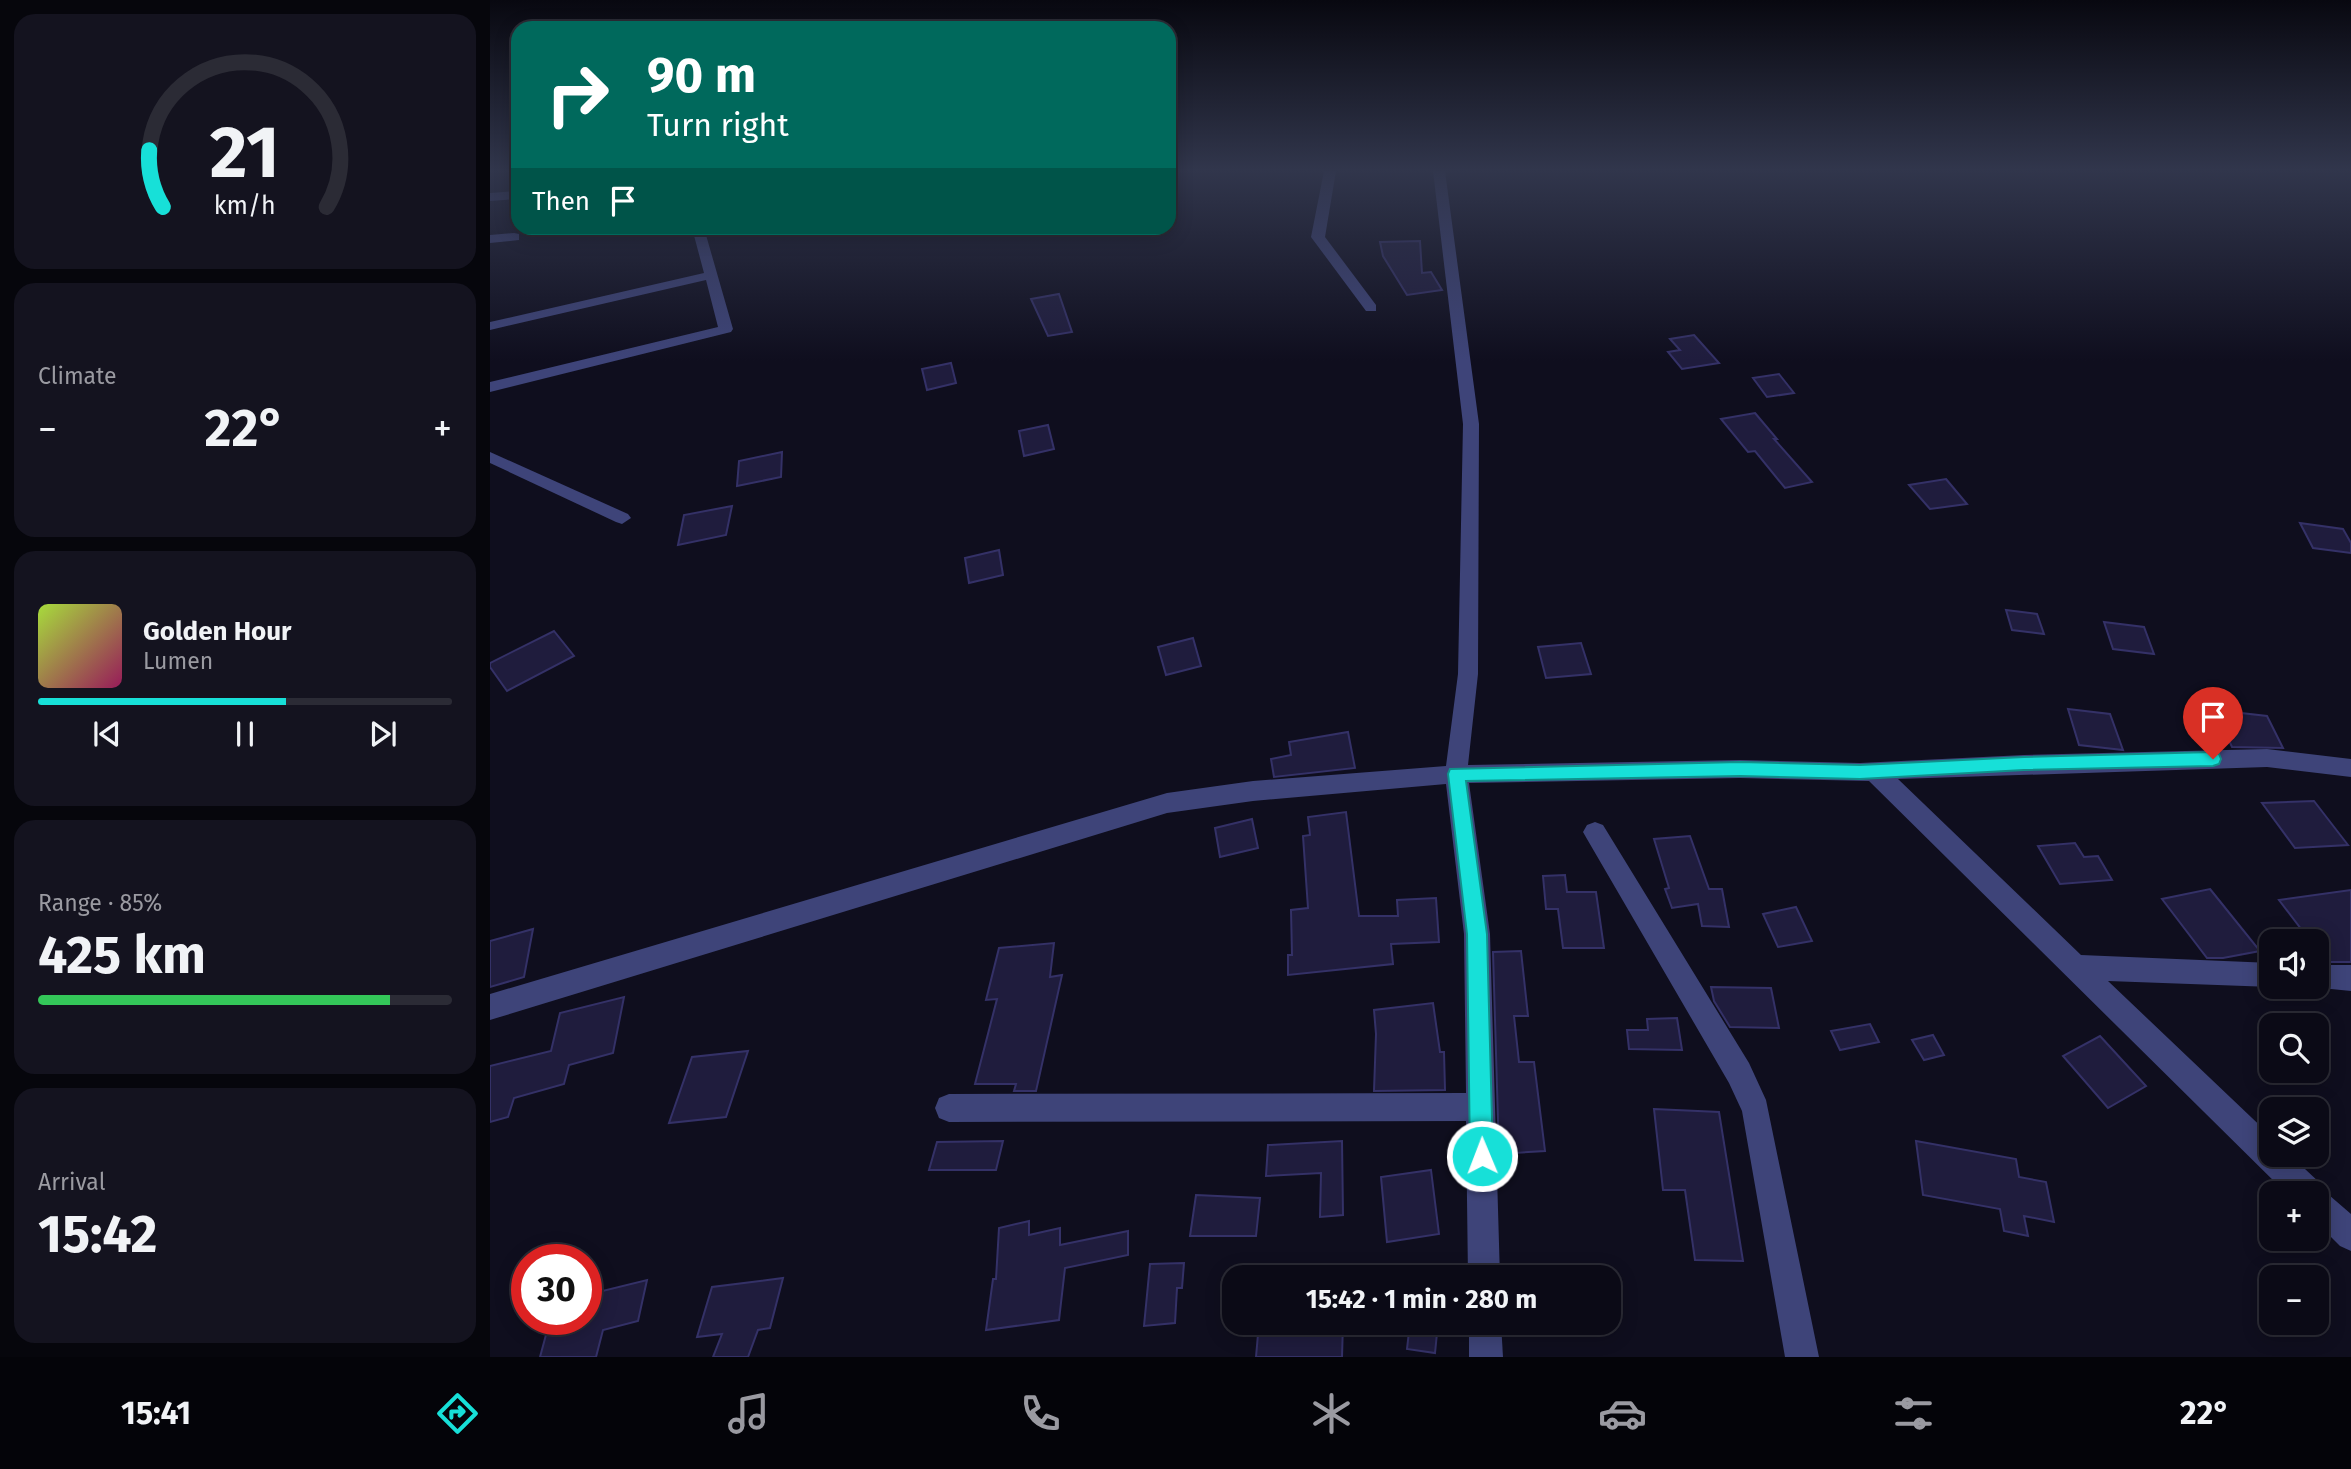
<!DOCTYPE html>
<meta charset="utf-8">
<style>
body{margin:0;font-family:"Fira Sans",sans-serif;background:#14131f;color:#f1f3f6;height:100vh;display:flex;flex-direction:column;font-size:26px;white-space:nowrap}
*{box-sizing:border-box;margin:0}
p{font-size:23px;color:#9a9aa1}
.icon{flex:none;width:38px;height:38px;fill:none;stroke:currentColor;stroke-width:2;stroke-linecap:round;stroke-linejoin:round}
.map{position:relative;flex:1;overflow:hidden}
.sheet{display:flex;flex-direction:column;gap:14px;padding:14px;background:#06060c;width:490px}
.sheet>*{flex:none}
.hud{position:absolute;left:21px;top:21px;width:665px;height:214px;border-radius:21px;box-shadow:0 4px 18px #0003,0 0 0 2px #2b2b35;background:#00695c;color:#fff;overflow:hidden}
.tools{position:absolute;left:1769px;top:929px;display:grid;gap:14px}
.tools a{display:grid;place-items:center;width:70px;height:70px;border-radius:14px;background:#0b0a16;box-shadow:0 4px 18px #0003,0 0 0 2px #2b2b35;font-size:35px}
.speed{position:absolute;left:21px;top:1244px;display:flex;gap:14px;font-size:35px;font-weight:700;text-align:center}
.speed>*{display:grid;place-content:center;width:91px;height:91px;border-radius:50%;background:#0b0a16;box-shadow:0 4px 18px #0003,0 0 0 2px #2b2b35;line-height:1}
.speed .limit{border:10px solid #d22;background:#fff;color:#111}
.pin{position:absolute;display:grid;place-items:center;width:60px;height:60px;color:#fff;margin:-72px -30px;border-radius:50% 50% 50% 0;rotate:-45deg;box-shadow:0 0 7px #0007}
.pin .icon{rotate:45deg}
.me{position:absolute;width:77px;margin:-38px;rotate:359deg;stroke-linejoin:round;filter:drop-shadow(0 0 5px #0008)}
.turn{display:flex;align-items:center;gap:24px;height:147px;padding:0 21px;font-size:32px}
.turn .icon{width:91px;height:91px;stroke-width:2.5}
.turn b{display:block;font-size:49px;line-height:60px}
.then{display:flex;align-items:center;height:66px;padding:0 21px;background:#0003;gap:14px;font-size:26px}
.big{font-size:52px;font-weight:700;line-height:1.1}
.sheet .card{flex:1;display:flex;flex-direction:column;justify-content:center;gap:10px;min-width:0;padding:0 24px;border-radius:21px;background:#14131f}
.sheet .dial{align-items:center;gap:0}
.dial svg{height:182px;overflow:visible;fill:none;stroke:#2b2b35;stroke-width:7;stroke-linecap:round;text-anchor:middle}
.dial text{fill:#f1f3f6;stroke:none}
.song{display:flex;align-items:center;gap:21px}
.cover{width:84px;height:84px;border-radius:10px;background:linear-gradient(135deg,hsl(80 70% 55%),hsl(330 70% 35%))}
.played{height:7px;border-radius:4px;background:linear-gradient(90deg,#17e0d8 60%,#2b2b35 60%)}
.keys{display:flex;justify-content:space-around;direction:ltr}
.heat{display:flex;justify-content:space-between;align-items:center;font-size:38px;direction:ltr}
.charge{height:10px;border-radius:5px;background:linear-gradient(90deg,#34c759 85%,#2b2b35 0)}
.trip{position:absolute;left:732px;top:1265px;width:399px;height:70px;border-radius:21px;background:#0b0a16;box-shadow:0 4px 18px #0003,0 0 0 2px #2b2b35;font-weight:700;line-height:70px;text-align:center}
.tab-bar{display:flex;height:112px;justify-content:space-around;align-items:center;background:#040409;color:#9a9aa1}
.tab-bar .icon{width:49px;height:49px}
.tab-bar .current{color:#17e0d8}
.tab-bar b{font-size:32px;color:#f1f3f6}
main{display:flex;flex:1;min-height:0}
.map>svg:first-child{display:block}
</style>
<main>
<section class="sheet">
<div class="card dial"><svg viewBox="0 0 100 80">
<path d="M14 69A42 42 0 1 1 86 69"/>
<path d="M14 69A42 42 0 0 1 8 44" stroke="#17e0d8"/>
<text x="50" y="56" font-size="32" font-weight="700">21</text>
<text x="50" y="72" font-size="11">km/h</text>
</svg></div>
<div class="card"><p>Climate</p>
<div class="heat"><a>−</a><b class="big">22°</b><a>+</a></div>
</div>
<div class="card">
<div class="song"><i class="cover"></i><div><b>Golden Hour</b><p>Lumen</p></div></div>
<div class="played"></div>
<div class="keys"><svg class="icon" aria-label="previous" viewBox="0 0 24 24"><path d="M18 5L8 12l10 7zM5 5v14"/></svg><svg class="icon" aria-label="pause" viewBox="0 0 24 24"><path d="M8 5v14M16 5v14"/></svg><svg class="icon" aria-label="next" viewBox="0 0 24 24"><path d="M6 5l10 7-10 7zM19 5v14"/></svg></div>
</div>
<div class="card"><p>Range · 85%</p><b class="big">425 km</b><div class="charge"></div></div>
<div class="card"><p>Arrival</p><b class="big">15:42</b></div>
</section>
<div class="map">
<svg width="1861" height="1357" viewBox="0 0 1861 1357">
<rect width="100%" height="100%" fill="#0f0e1e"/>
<!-- building -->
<g fill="#1f1c3d" stroke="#343167" stroke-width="2">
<path d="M930 241 932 273 941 272 952 290 917 295 893 256 890 242Z"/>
<path d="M569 294 582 332 558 336 541 299Z"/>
<path d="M1204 335 1229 363 1192 369 1178 352 1190 350 1180 339Z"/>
<path d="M461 363 466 383 437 390 432 369Z"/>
<path d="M1289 374 1304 393 1277 397 1263 378Z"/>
<path d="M1265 413 1287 439H1284L1322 482 1295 488 1265 451 1258 452 1231 419Z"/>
<path d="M558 425 564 449 534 456 529 431Z"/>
<path d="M292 452 291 477 247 486 249 461Z"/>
<path d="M1456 479 1477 504 1440 509 1419 485Z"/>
<path d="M242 506 236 535 188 545 194 515Z"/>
<path d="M1810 523 1853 529 1861 543V553L1823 548Z"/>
<path d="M509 550 513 575 479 583 475 558Z"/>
<path d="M1516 610 1547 614 1554 634 1522 630Z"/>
<path d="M1614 622 1654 627 1664 654 1623 649Z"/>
<path d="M64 631 84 656 17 691 0 667V663Z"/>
<path d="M703 638 711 666 676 675 668 647Z"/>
<path d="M1091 643 1101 674 1056 678 1048 647Z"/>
<path d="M1578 709 1620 714 1633 750 1589 745Z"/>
<path d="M1725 710 1777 716 1793 748 1742 747Z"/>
<path d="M858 732 865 768 784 777 781 759 801 755 799 742Z"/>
<path d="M1824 801 1858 845 1805 848 1772 803Z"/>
<path d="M856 812 869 916H908L907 900 946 898 949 942 901 944 903 964 798 975V955H802L801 910 818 908 813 836 820 835 818 817Z"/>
<path d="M762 819 768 848 730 857 725 828Z"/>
<path d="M1200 836 1219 889H1232L1239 927 1212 926 1208 904 1182 908 1175 889 1179 888 1164 839Z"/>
<path d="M1585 843 1594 857 1608 856 1622 880 1570 884 1548 846Z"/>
<path d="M1075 875 1077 892H1106L1114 948H1073L1068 909H1056L1053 876Z"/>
<path d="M1720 889 1770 951 1733 958H1717L1672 899Z"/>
<path d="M1861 890V962H1837L1827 949V942H1821L1789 900Z"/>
<path d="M1306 907 1322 941 1288 947 1273 914Z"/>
<path d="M43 929 34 977 0 987V941Z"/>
<path d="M564 943 560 977 572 975 546 1091H524L526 1084H485L507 999 496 1000 509 948Z"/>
<path d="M1031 951 1038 1016H1024L1029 1062H1044L1055 1151 1009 1154 1003 952Z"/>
<path d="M1221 987 1281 988 1289 1028 1240 1027 1224 1001Z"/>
<path d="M134 997 123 1053 79 1065 74 1084 24 1098 18 1117 0 1122V1066L61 1051 70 1013Z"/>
<path d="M943 1003 950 1052H954L955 1090 884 1091 886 1034 884 1010Z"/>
<path d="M1187 1018 1192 1050 1139 1049 1137 1030H1158L1157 1019Z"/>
<path d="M1380 1024 1389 1042 1350 1050 1341 1031Z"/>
<path d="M1443 1035 1454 1055 1434 1060 1422 1040Z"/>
<path d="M1610 1036 1656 1086 1618 1108 1573 1056Z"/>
<path d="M258 1051 236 1117 179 1123 202 1057Z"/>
<path d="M1164 1109 1229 1112 1253 1261 1205 1260 1195 1190H1173Z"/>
<path d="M513 1141 506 1170H439L447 1142Z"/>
<path d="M852 1141 853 1215 830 1217 831 1173 776 1176 778 1145Z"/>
<path d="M1426 1141 1526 1159 1529 1177 1556 1182 1564 1222 1534 1216 1538 1236 1514 1231 1510 1209 1433 1195Z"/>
<path d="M941 1170 949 1234 897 1242 891 1177Z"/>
<path d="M706 1195 770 1198 766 1236H700Z"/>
<path d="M539 1221V1235L570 1228V1245L638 1231V1255L575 1268 569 1320 496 1330 503 1279H506L509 1228Z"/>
<path d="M694 1263 692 1288H687L685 1323 654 1326 660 1264Z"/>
<path d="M293 1278 280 1328 268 1330 258 1357H223L232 1334 207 1337 222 1287Z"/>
<path d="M157 1280 148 1321 113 1330 106 1357H50L60 1320H96V1295Z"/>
<path d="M769 1323H853L852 1357H766Z"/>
<path d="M920 1323H948L945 1353 917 1349Z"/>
</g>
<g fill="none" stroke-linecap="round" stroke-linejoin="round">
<!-- minor -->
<g fill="#3e4479" fill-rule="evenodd">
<path d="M834 171H846L835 237 886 305V311H876L821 237Z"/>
<path d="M943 171H955L989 424 988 674 978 765 1250 760 1370 763 1534 755 1777 749 1861 759V777L1777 767 1408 779 1591 955 1782 963V987L1618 981 1782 1137V1155H1800L1830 1183 1832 1189 1861 1214V1251L1850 1246 1827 1223V1194H1797L1379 781 1250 778 979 783 1000 934 1010 1278H978L976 1121 459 1122 449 1118 445 1108 449 1098 459 1094 976 1093 974 934 956 784 763 801 677 813 0 1020V994L677 793 763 781 956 766 968 674 973 424Z"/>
<path d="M28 191V199L0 201V193Z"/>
<path d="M202 228H214L243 329 241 332 0 392V382L228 327 216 280 0 330V322L214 273Z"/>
<path d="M24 233 29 234V240L0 243V235Z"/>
<path d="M0 452 138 514 141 518 132 524 126 522 0 463Z"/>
<path d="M1105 822 1113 825 1259 1063 1276 1100 1329 1357H1295L1252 1111 1239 1083 1097 839 1093 832 1097 825Z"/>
<path d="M1827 965H1861V991L1821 987H1827Z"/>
<path d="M979 1323H1011L1013 1357H979Z"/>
</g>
</g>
<!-- sky -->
<linearGradient id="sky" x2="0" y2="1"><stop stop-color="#080810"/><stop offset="0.47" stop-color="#31364c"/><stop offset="1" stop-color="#31364c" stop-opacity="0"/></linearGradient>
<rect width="1861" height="361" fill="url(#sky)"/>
<!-- route -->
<path fill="#17e0d8" stroke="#0f928c" stroke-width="2" d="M1723 752 1729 754 1731 759 1729 764 1723 766 1534 770 1370 779 1250 776 976 781 997 934 1003 1156 999 1164 992 1167 984 1164 980 1156 977 934 958 774 960 769 1250 762 1370 765 1534 757Z"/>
</svg>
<div class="tools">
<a><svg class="icon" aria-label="sound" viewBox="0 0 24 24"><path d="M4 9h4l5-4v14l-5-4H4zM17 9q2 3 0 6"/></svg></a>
<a><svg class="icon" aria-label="search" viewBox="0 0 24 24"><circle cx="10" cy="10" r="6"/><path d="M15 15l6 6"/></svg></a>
<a><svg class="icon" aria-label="layers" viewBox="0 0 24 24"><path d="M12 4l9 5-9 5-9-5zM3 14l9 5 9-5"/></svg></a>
<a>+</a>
<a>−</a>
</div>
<div class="speed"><div class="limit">30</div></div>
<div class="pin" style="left:1723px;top:759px;background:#d93025"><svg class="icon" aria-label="arrive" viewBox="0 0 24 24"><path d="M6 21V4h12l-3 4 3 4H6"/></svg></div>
<svg class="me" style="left:992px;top:1156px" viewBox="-20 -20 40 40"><circle r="17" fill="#17e0d8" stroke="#fff" stroke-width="3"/><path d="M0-11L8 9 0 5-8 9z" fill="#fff"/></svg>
<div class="trip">15:42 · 1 min · 280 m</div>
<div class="hud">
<div class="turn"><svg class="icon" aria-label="right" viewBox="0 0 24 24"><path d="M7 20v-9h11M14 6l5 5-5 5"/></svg><div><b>90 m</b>Turn right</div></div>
<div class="then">Then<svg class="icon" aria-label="arrive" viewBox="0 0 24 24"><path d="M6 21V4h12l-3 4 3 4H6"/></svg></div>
</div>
</div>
</main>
<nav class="tab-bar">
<b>15:41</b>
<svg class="icon current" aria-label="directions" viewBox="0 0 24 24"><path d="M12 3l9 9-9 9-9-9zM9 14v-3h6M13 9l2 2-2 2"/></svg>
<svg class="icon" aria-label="music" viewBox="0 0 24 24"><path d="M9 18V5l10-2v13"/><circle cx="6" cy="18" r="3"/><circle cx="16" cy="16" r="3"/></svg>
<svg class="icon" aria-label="phone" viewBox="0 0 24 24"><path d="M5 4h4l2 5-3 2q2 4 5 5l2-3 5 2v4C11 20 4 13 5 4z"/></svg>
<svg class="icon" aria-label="climate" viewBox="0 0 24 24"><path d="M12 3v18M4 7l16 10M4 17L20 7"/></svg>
<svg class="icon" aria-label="car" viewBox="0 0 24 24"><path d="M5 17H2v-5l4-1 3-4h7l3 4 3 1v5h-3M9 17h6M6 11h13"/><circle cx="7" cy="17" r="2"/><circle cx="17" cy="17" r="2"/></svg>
<svg class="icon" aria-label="filters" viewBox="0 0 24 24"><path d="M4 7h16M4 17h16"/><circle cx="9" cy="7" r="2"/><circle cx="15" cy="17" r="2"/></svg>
<b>22°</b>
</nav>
